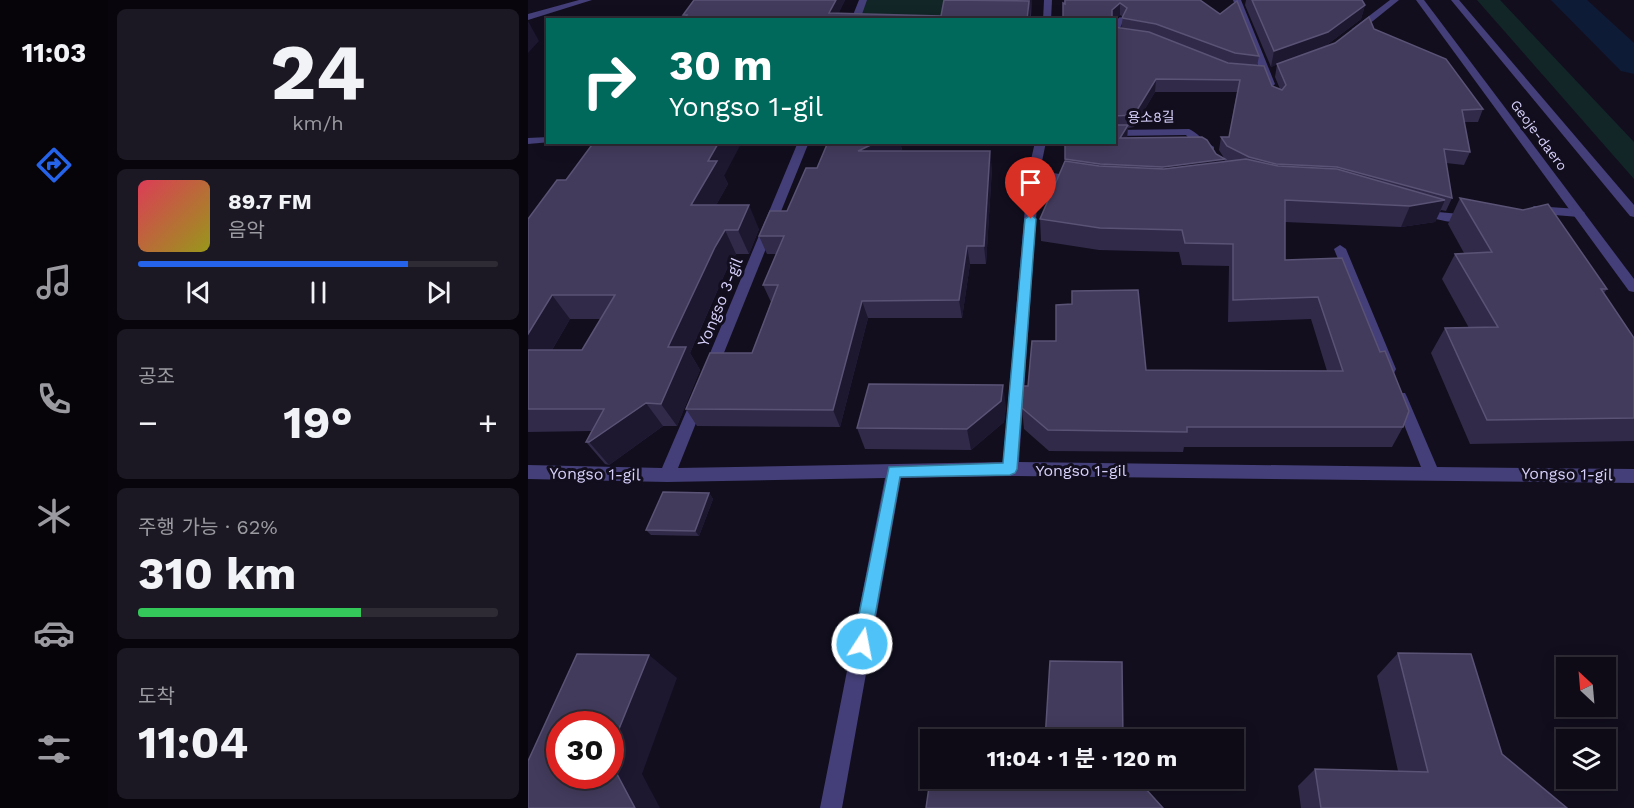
<!DOCTYPE html>
<html lang="ko">
<meta charset="utf-8">
<style>
body{margin:0;font-family:"Work Sans","Noto Sans KR",sans-serif;background:#1c1823;color:#f1f3f6;height:100vh;display:flex;flex-direction:column;font-size:22px;white-space:nowrap}
*{box-sizing:border-box;margin:0}
p{font-size:20px;color:#9b9aa1}
.icon{flex:none;width:33px;height:33px;fill:none;stroke:currentColor;stroke-width:2;stroke-linecap:round;stroke-linejoin:round}
.map{position:relative;flex:1;overflow:hidden}
.side{display:flex;flex-direction:column;gap:9px;padding:9px;background:#08060c;width:420px}
.side>*{flex:none}
.guide{position:absolute;left:18px;top:18px;width:570px;height:126px;border-radius:0px;box-shadow:0 3px 15px #0003,0 0 0 2px #2e2b35;background:#00695c;color:#fff;overflow:hidden}
.needle{width:39px;rotate:334deg}
.fabs{position:absolute;left:1028px;top:657px;display:grid;gap:12px}
.fabs a{display:grid;place-items:center;width:60px;height:60px;border-radius:0px;background:#0e0a16;box-shadow:0 3px 15px #0003,0 0 0 2px #2e2b35;font-size:30px}
.speed{position:absolute;left:18px;top:711px;display:flex;gap:12px;font-size:30px;font-weight:700;text-align:center}
.speed>*{display:grid;place-content:center;width:78px;height:78px;border-radius:50%;background:#0e0a16;box-shadow:0 3px 15px #0003,0 0 0 2px #2e2b35;line-height:1}
.speed .limit{border:9px solid #d22;background:#fff;color:#111}
.pin{position:absolute;display:grid;place-items:center;width:51px;height:51px;color:#fff;margin:-62px -26px;border-radius:50% 50% 50% 0;rotate:-45deg;box-shadow:0 0 6px #0007}
.pin .icon{rotate:45deg}
.me{position:absolute;width:66px;margin:-33px;rotate:11deg;stroke-linejoin:round;filter:drop-shadow(0 0 4px #0008)}
.turn{display:flex;align-items:center;gap:21px;height:126px;padding:0 24px;font-size:27px}
.turn .icon{width:78px;height:78px;stroke-width:2.5}
.turn b{display:block;font-size:42px;line-height:51px}
.big{font-size:45px;font-weight:700;line-height:1.1}
.side .card{flex:1;display:flex;flex-direction:column;justify-content:center;gap:9px;min-width:0;padding:0 21px;border-radius:9px;background:#1c1823}
.side .dial{align-items:center;gap:0}
.dial b{font-size:78px;line-height:1}
.song{display:flex;align-items:center;gap:18px}
.cover{width:72px;height:72px;border-radius:9px;background:linear-gradient(135deg,hsl(350 70% 55%),hsl(60 70% 35%))}
.played{height:6px;border-radius:3px;background:linear-gradient(90deg,#2563eb 75%,#2e2b35 75%)}
.keys{display:flex;justify-content:space-around;direction:ltr}
.heat{display:flex;justify-content:space-between;align-items:center;font-size:33px;direction:ltr}
.charge{height:9px;border-radius:4px;background:linear-gradient(90deg,#34c759 62%,#2e2b35 0)}
.trip{position:absolute;left:392px;top:729px;width:324px;height:60px;border-radius:0px;background:#0e0a16;box-shadow:0 3px 15px #0003,0 0 0 2px #2e2b35;font-weight:700;line-height:60px;text-align:center}
main{display:flex;flex:1;min-height:0}
.dock{display:flex;flex-direction:column;width:108px;justify-content:space-around;align-items:center;background:#060409;color:#9b9aa1}
.dock .icon{width:42px;height:42px}
.dock .selected{color:#2563eb}
.dock b{font-size:27px;color:#f1f3f6}
.map>svg:first-child{display:block}
</style>
<main>
<nav class="dock">
<b>11:03</b>
<svg class="icon selected" aria-label="directions" viewBox="0 0 24 24"><path d="M12 3l9 9-9 9-9-9zM9 14v-3h6M13 9l2 2-2 2"/></svg>
<svg class="icon" aria-label="music" viewBox="0 0 24 24"><path d="M9 18V5l10-2v13"/><circle cx="6" cy="18" r="3"/><circle cx="16" cy="16" r="3"/></svg>
<svg class="icon" aria-label="phone" viewBox="0 0 24 24"><path d="M5 4h4l2 5-3 2q2 4 5 5l2-3 5 2v4C11 20 4 13 5 4z"/></svg>
<svg class="icon" aria-label="climate" viewBox="0 0 24 24"><path d="M12 3v18M4 7l16 10M4 17L20 7"/></svg>
<svg class="icon" aria-label="car" viewBox="0 0 24 24"><path d="M5 17H2v-5l4-1 3-4h7l3 4 3 1v5h-3M9 17h6M6 11h13"/><circle cx="7" cy="17" r="2"/><circle cx="17" cy="17" r="2"/></svg>
<svg class="icon" aria-label="filters" viewBox="0 0 24 24"><path d="M4 7h16M4 17h16"/><circle cx="9" cy="7" r="2"/><circle cx="15" cy="17" r="2"/></svg>
</nav>
<section class="side">
<div class="card dial"><b>24</b><p>km/h</p></div>
<div class="card">
<div class="song"><i class="cover"></i><div><b>89.7 FM</b><p>음악</p></div></div>
<div class="played"></div>
<div class="keys"><svg class="icon" aria-label="previous" viewBox="0 0 24 24"><path d="M18 5L8 12l10 7zM5 5v14"/></svg><svg class="icon" aria-label="pause" viewBox="0 0 24 24"><path d="M8 5v14M16 5v14"/></svg><svg class="icon" aria-label="next" viewBox="0 0 24 24"><path d="M6 5l10 7-10 7zM19 5v14"/></svg></div>
</div>
<div class="card"><p>공조</p>
<div class="heat"><a>−</a><b class="big">19°</b><a>+</a></div>
</div>
<div class="card"><p>주행 가능 · 62%</p><b class="big">310 km</b><div class="charge"></div></div>
<div class="card"><p>도착</p><b class="big">11:04</b></div>
</section>
<div class="map">
<svg width="1106" height="808" viewBox="0 0 1106 808">
<rect width="100%" height="100%" fill="#120e1e"/>
<!-- green -->
<g fill="#122627">
<path d="M335 0H419L412 19 327 20Z"/>
<path d="M949 0H972L1106 142V179Z"/>
</g>
<g fill="none" stroke-linecap="round" stroke-linejoin="round">
<!-- river -->
<path fill="#0e1b37" fill-rule="evenodd" d="M1023 0H1059L1106 43V74L1093 71Z"/>
<!-- service -->
<g fill="#443f78" fill-rule="evenodd">
<path d="M862 0H871L830 33H824V29Z"/>
<path d="M592 17 596 20 590 32 586 35V22Z"/>
</g>
<!-- minor -->
<g fill="#443f78" fill-rule="evenodd">
<path d="M51 0H64L0 20V14Z"/>
<path d="M331 0H339L332 20H323Z"/>
<path d="M516 0H524L523 20H515Z"/>
<path d="M705 0H713L747 84 745 86 737 84Z"/>
<path d="M661 129C667 131 677 142 686 147V151C674 153 665 144 658 135L586 136V130Z"/>
<path d="M20 137V142H23L0 144V138Z"/>
<path d="M270 142H281L189 370 182 375 177 374 175 370Z"/>
<path d="M507 142H518L512 171 551 177 557 180 551 183 511 177 491 462 893 467 865 397 867 393H877L879 397 909 467 1106 469V483L482 476 373 478 314 808H292L357 478 139 482 0 479V465L134 468 164 398 166 394H176L178 398 150 468 475 462 500 173Z"/>
<path d="M890 206 910 212 943 215 949 219C938 229 900 217 886 213L884 210Z"/>
<path d="M1006 206 1051 209 1057 213 1051 217 1002 213 1000 210Z"/>
<path d="M812 245 818 249 868 369 866 373 861 374 854 369 806 249Z"/>
</g>
<!-- tertiary -->
<g fill="#443f78" fill-rule="evenodd">
<path d="M888 0H896L1106 279V292L1101 291Z"/>
<path d="M923 0H931L1106 205V217L1102 216Z"/>
</g>
</g>
<!-- wall -->
<g fill="#312a49" fill-rule="evenodd">
<path d="M166 0H317L311 12 312 14 413 16 416 0H504L503 16 156 19 155 15Z"/>
<path d="M536 0H672L731 56 729 66 744 86 752 89 747 77 749 64 743 67 717 5 718 0H834L837 5 833 19 796 47 846 29 955 109 950 122H936L942 152 936 165 918 163 924 198 918 211 913 210 907 222 873 227 757 222V260L814 258 875 427 864 447H656L655 452 521 451 496 429 494 408 500 386 618 370 799 371 783 319 700 322 701 266 654 265 651 252 571 250 513 241 512 219 537 161V142H586V27L593 28 595 17 592 15 586 20H535ZM627 92H709L701 137H693L691 150 696 158 688 154 599 138 600 128 606 127Z"/>
<path d="M300 142H372L374 150 371 151 464 168 458 264H442L434 318H340L312 427 169 426 158 409 224 353 243 302 235 285 248 254H239L231 236 259 211 289 168Z"/>
<path d="M196 176 200 184 188 205 231 229 221 254H208L198 271 162 353 172 370 149 426H135L81 465 77 464 58 442 63 431 0 432V219L38 180ZM42 319H73L54 350H24Z"/>
<path d="M932 198 1079 289 1076 293 1106 338V441L942 444 903 353 917 328H941L914 279 927 254 936 253 920 224Z"/>
<path d="M478 406 476 422 443 450 337 449 329 428Z"/>
<path d="M181 493 185 499 171 536 123 535 118 530Z"/>
<path d="M870 653 974 754 1039 808H773L770 786 787 769 870 771 849 676Z"/>
</g>
<!-- shaded-wall -->
<g fill="#1d1730">
<path d="M302 0H317L311 12 313 20 301 13Z"/>
<path d="M502 0H504L503 16Z"/>
<path d="M501 1 502 20H499Z"/>
<path d="M592 3V15L586 20H584V10Z"/>
<path d="M837 5 833 19 796 47 743 67 746 51Z"/>
<path d="M0 21 11 41 0 53Z"/>
<path d="M628 79 627 92 606 127V115Z"/>
<path d="M600 125 599 138H592Z"/>
<path d="M191 142H214L196 176 200 184 175 229 163 205 180 161Z"/>
<path d="M349 142H372L374 150 335 169 330 151Z"/>
<path d="M462 151 464 168 458 264 456 246Z"/>
<path d="M697 159 695 172 634 180 635 167Z"/>
<path d="M917 200 907 222 873 227 882 206Z"/>
<path d="M221 205 231 229 221 254 210 230Z"/>
<path d="M197 230 208 254 198 271 162 353 172 370 149 426 133 404 140 347 187 247Z"/>
<path d="M439 246 442 264 434 318 431 300Z"/>
<path d="M24 295 42 319 10 374 0 362V334Z"/>
<path d="M334 301 340 318 312 427 305 410Z"/>
<path d="M475 385 478 406 476 422 443 450 439 429Z"/>
<path d="M118 403 135 426 81 465 61 442Z"/>
<path d="M181 493 185 499 171 536 167 531Z"/>
<path d="M121 655 149 678 114 774 132 808H107L82 761V751Z"/>
</g>
<!-- building -->
<g fill="#433b5c" stroke="#5a5375" stroke-width="1.5">
<path d="M166 0H308L301 13 413 16 416 0 501 1 499 20H156L159 15H155Z"/>
<path d="M537 0H672L692 14 709 1 731 56 707 53 628 24 594 18 599 8 592 3 584 10V20H535V3L537 4Z"/>
<path d="M724 0H834L837 5 800 32 746 51Z"/>
<path d="M841 17 846 29 918 59 955 109 934 110 942 152 916 149 924 198 809 167 748 164 721 157 699 146 693 137H701L712 80 628 79 606 115 586 116V27L621 32 700 63 736 66 744 86 754 90 758 85 749 64 807 43Z"/>
<path d="M586 125H600L592 138 674 137 679 140 688 154 697 159 635 167 572 164 537 159V142H586Z"/>
<path d="M66 142H191L180 161H189L163 205H221L210 230H197L187 247 140 347H158L133 404 118 403 61 442H58L76 409H0V350H54L87 295H24L0 334V219L29 180H38Z"/>
<path d="M300 142H349L330 151H462L456 246H439L431 300 334 301 305 410 158 409 182 353H224L250 285H235L256 236H231L242 211H259L278 168H289Z"/>
<path d="M718 159 750 166 809 169 917 200 882 206 757 200V260L814 258 852 352 857 351 881 411 875 427H659V432L520 430 494 408 495 386H500L504 341H528V305L544 304V291L610 290 618 370 815 371 790 297 705 300V244L657 243 654 230 572 228 512 219 537 161 571 166 636 169Z"/>
<path d="M932 198 995 210 1020 204 1079 289H1073L1106 338V418L959 420 917 328 970 327 927 254 964 252Z"/>
<path d="M341 384 475 385 473 401 439 429 329 428Z"/>
<path d="M135 492 181 493 167 531 118 530Z"/>
<path d="M870 653 943 654 974 754 1039 808H793L787 769 900 772Z"/>
<path d="M49 654 121 655 82 751V724H32V776H82V761L107 808H0V761Z"/>
<path d="M522 661 594 662 595 740H517Z"/>
<path d="M515 778H608L635 808H398L402 780 515 782Z"/>
</g>
<!-- route -->
<path fill="#4fc3f7" stroke="#337fa1" stroke-width="1.5" d="M503 215 508 219 489 469 487 473 482 475 372 477 342 644 340 649 334 652 328 649 325 644 361 467 475 463 497 219Z"/>
<g text-anchor="middle" dominant-baseline="central" stroke-width="6" stroke-linejoin="round" paint-order="stroke">
<!-- far-street labels -->
<g font-size="14" fill="#d7d0fa" stroke="#120e1e">
<text transform="translate(623 117) rotate(-1)">용소8길</text>
<text transform="translate(1011 135) rotate(53)">Geoje-daero</text>
</g>
<!-- street labels -->
<g font-size="16" fill="#d7d0fa" stroke="#120e1e">
<text transform="translate(192 302) rotate(-68)">Yongso 3-gil</text>
<text x="553" y="470">Yongso 1-gil</text>
<text transform="translate(67 474) rotate(1)">Yongso 1-gil</text>
<text transform="translate(1039 474) rotate(1)">Yongso 1-gil</text>
</g>
</g>
</svg>
<div class="fabs">
<a><svg class="needle" viewBox="-14 -14 28 28"><path d="M0-13l5 13h-10z" fill="#e53935"/><path d="M0 13l5-13h-10z" fill="#9b9aa1"/></svg></a>
<a><svg class="icon" aria-label="layers" viewBox="0 0 24 24"><path d="M12 4l9 5-9 5-9-5zM3 14l9 5 9-5"/></svg></a>
</div>
<div class="speed"><div class="limit">30</div></div>
<div class="pin" style="left:503px;top:219px;background:#d93025"><svg class="icon" aria-label="arrive" viewBox="0 0 24 24"><path d="M6 21V4h12l-3 4 3 4H6"/></svg></div>
<svg class="me" style="left:334px;top:644px" viewBox="-20 -20 40 40"><circle r="17" fill="#4fc3f7" stroke="#fff" stroke-width="3"/><path d="M0-11L8 9 0 5-8 9z" fill="#fff"/></svg>
<div class="trip">11:04 · 1 분 · 120 m</div>
<div class="guide">
<div class="turn"><svg class="icon" aria-label="right" viewBox="0 0 24 24"><path d="M7 20v-9h11M14 6l5 5-5 5"/></svg><div><b>30 m</b>Yongso 1-gil</div></div>
</div>
</div>
</main>
